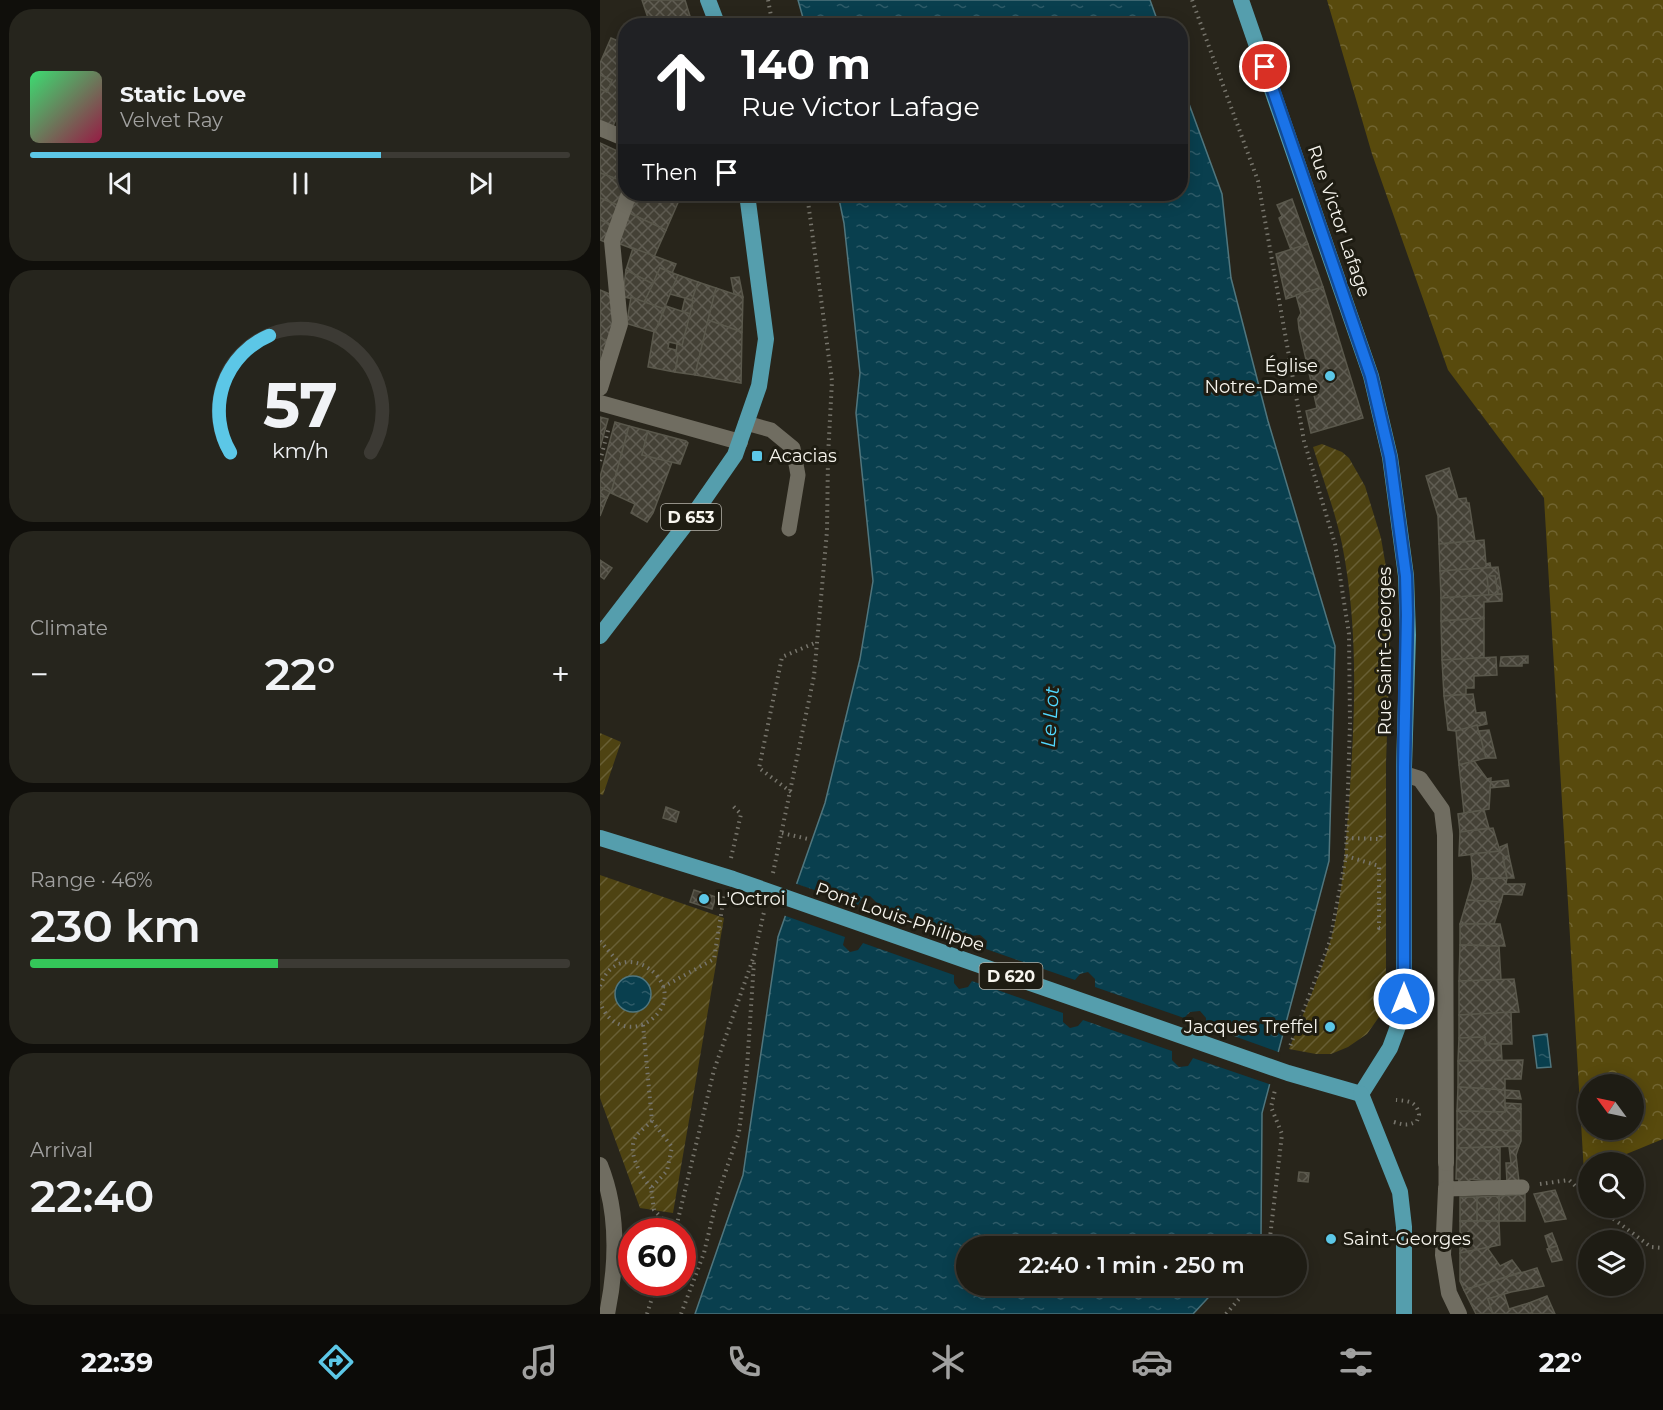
<!DOCTYPE html>
<meta charset="utf-8">
<style>
body{margin:0;font-family:Montserrat,sans-serif;background:#26251d;color:#f1f3f6;height:100vh;display:flex;flex-direction:column;font-size:22px;white-space:nowrap}
*{box-sizing:border-box;margin:0}
p{font-size:20px;color:#a1a1a0}
.icon{flex:none;width:33px;height:33px;fill:none;stroke:currentColor;stroke-width:2;stroke-linecap:round;stroke-linejoin:round}
.map{position:relative;flex:1;overflow:hidden}
.panel{display:flex;flex-direction:column;gap:9px;padding:9px;background:#100f0b;width:600px}
.panel>*{flex:none}
.banner{position:absolute;left:18px;top:18px;width:570px;height:183px;border-radius:24px;box-shadow:0 3px 15px #0003,0 0 0 2px #3c3a34;background:#202124;color:#fff;overflow:hidden}
.needle{width:39px;rotate:303deg}
.fabs{position:absolute;left:978px;top:1074px;display:grid;gap:12px}
.fabs a{display:grid;place-items:center;width:66px;height:66px;border-radius:50%;background:#1e1c14;box-shadow:0 3px 15px #0003,0 0 0 2px #3c3a34;font-size:30px}
.speed{position:absolute;left:18px;top:1218px;display:flex;gap:12px;font-size:30px;font-weight:700;text-align:center}
.speed>*{display:grid;place-content:center;width:78px;height:78px;border-radius:50%;background:#1e1c14;box-shadow:0 3px 15px #0003,0 0 0 2px #3c3a34;line-height:1}
.speed .limit{border:9px solid #d22;background:#fff;color:#111}
.pin{position:absolute;display:grid;place-items:center;width:51px;height:51px;color:#fff;margin:-26px;border:3px solid #fff;border-radius:50%;box-shadow:0 2px 6px #0007}
.me{position:absolute;width:66px;margin:-33px;rotate:0deg;stroke-linejoin:round;filter:drop-shadow(0 0 4px #0008)}
.turn{display:flex;align-items:center;gap:21px;height:126px;padding:0 24px;font-size:27px}
.turn .icon{width:78px;height:78px;stroke-width:2.5}
.turn b{display:block;font-size:42px;line-height:51px}
.then{display:flex;align-items:center;height:57px;padding:0 24px;background:#0003;gap:12px;font-size:22px}
.big{font-size:45px;font-weight:600;line-height:1.1}
.panel .widget{flex:1;display:flex;flex-direction:column;justify-content:center;gap:9px;min-width:0;padding:0 21px;border-radius:24px;background:#26251d}
.panel .dial{align-items:center;gap:0}
.dial svg{height:156px;overflow:visible;fill:none;stroke:#3c3a34;stroke-width:7;stroke-linecap:round;text-anchor:middle}
.dial text{fill:#f1f3f6;stroke:none}
.song{display:flex;align-items:center;gap:18px}
.cover{width:72px;height:72px;border-radius:9px;background:linear-gradient(135deg,hsl(140 70% 55%),hsl(340 70% 35%))}
.played{height:6px;border-radius:3px;background:linear-gradient(90deg,#5cc7e7 65%,#3c3a34 65%)}
.keys{display:flex;justify-content:space-around;direction:ltr}
.heat{display:flex;justify-content:space-between;align-items:center;font-size:33px;direction:ltr}
.charge{height:9px;border-radius:4px;background:linear-gradient(90deg,#34c759 46%,#3c3a34 0)}
.trip{position:absolute;left:356px;top:1236px;width:351px;height:60px;border-radius:30px;background:#1e1c14;box-shadow:0 3px 15px #0003,0 0 0 2px #3c3a34;font-weight:600;line-height:60px;text-align:center}
.menu{display:flex;height:96px;justify-content:space-around;align-items:center;background:#0c0b08;color:#a1a1a0}
.menu .icon{width:42px;height:42px}
.menu .on{color:#5cc7e7}
.menu b{font-size:27px;color:#f1f3f6}
main{display:flex;flex:1;min-height:0}
.map>svg:first-child{display:block}
</style>
<main>
<section class="panel">
<div class="widget">
<div class="song"><i class="cover"></i><div><b>Static Love</b><p>Velvet Ray</p></div></div>
<div class="played"></div>
<div class="keys"><svg class="icon" aria-label="previous" viewBox="0 0 24 24"><path d="M18 5L8 12l10 7zM5 5v14"/></svg><svg class="icon" aria-label="pause" viewBox="0 0 24 24"><path d="M8 5v14M16 5v14"/></svg><svg class="icon" aria-label="next" viewBox="0 0 24 24"><path d="M6 5l10 7-10 7zM19 5v14"/></svg></div>
</div>
<div class="widget dial"><svg viewBox="0 0 100 80">
<path d="M14 69A42 42 0 1 1 86 69"/>
<path d="M14 69A42 42 0 0 1 34 9" stroke="#5cc7e7"/>
<text x="50" y="56" font-size="32" font-weight="700">57</text>
<text x="50" y="72" font-size="11">km/h</text>
</svg></div>
<div class="widget"><p>Climate</p>
<div class="heat"><a>−</a><b class="big">22°</b><a>+</a></div>
</div>
<div class="widget"><p>Range · 46%</p><b class="big">230 km</b><div class="charge"></div></div>
<div class="widget"><p>Arrival</p><b class="big">22:40</b></div>
</section>
<div class="map">
<svg width="1063" height="1314" viewBox="0 0 1063 1314">
<defs>
<pattern id="forest-crowns" width="20" height="18" patternUnits="userSpaceOnUse" patternTransform="scale(1.5)"><rect width="20" height="18" fill="#584a0d"/><path d="M2 6a3 3 0 1 1 6 0M12 15a3 3 0 1 1 6 0" fill="none" stroke="#716531"/></pattern>
<pattern id="garden-furrows" width="10" height="10" patternUnits="userSpaceOnUse" patternTransform="scale(1.5)"><rect width="10" height="10" fill="#4e4312"/><path d="M-1 1l2-2M0 10L10 0M9 11l2-2" fill="none" stroke="#685f35"/></pattern>
<pattern id="water-ripples" width="26" height="14" patternUnits="userSpaceOnUse" patternTransform="scale(1.5)"><rect width="26" height="14" fill="#093f4e"/><path d="M2 4q2-2 4 0t4 0M15 11q2-2 4 0t4 0" fill="none" stroke="#2e5b68"/></pattern>
<pattern id="building-cross-hatch" width="8" height="8" patternUnits="userSpaceOnUse" patternTransform="scale(1.5)"><rect width="8" height="8" fill="#444136"/><path d="M0 0l8 8M0 8l8-8" fill="none" stroke="#605d53"/></pattern>
</defs>
<rect width="100%" height="100%" fill="#28251b"/>
<!-- forest -->
<path fill="url(#forest-crowns)" fill-rule="evenodd" d="M727 0H1063V1139L1007 1162H988V1170L984 1173 944 498 848 370 772 154ZM988 1084H1034V1130H988Z"/>
<!-- garden -->
<g fill="url(#garden-furrows)">
<path d="M722 444 742 452 749 458 765 486 781 538 787 573 791 616 786 763V971L784 997 779 1017 767 1034 748 1047 731 1054H716L689 1049C703 1014 719 979 730 942 743 897 745 849 749 802 755 716 759 630 742 544 735 511 723 479 713 447Z"/>
<path d="M0 733 21 742 3 795 0 794Z"/>
<path d="M0 875 124 918 73 1213 40 1208 0 1098Z"/>
</g>
<!-- water -->
<g fill="url(#water-ripples)" stroke="#50767e" stroke-width="1.5">
<path d="M198 0H550L559 25H205Z"/>
<path d="M581 82 622 194 631 278 668 421 735 646 729 861 662 1113 661 1239 654 1246H366V1286H619L593 1314H95L143 1175 178 937 225 803 260 659 273 581 256 413 260 373 244 223 238 194H580Z"/>
<circle cx="33" cy="994" r="18"/>
<path d="M947 1034 951 1067 937 1068 933 1036Z"/>
</g>
<!-- pier -->
<path fill="#28251b" d="M194 883 258 905 262 898 270 896 277 903 276 910 366 943 371 936 380 935 387 941 386 949 475 980 480 974 488 972 495 979V987L584 1018 590 1012 600 1011 606 1018V1026L681 1053 672 1085 593 1058 588 1066 579 1067 572 1060V1051L483 1020 478 1026 470 1028 463 1022V1013L372 981 368 987 359 989 354 983V975L263 943 258 950 250 952 243 945 245 937 183 915Z"/>
<!-- building -->
<g fill="url(#building-cross-hatch)" stroke="#5a584c" stroke-width="1.5">
<path d="M42 0H85L93 26H55L53 20 49 21Z"/>
<path d="M11 38 26 44V78L18 97 25 100 12 128 0 123V89L7 92 12 80 0 75V63Z"/>
<path d="M0 75 12 80 7 92 0 89Z"/>
<path d="M0 143 26 155V182L0 173Z"/>
<path d="M0 173 26 182V191L20 206 0 198Z"/>
<path d="M35 194H92L88 202 80 198 66 230 27 212Z"/>
<path d="M0 198 20 206 12 225 0 220Z"/>
<path d="M692 199 708 244 691 250 679 218 682 216 677 205Z"/>
<path d="M27 212 66 230 54 257 15 242Z"/>
<path d="M0 220 12 225 5 242 0 240Z"/>
<path d="M708 244 723 287 686 299 676 254Z"/>
<path d="M33 248 76 264 72 273 60 268 53 284 26 270Z"/>
<path d="M60 268 78 275 64 309 44 302Z"/>
<path d="M26 270 53 284 44 302 25 297 23 293Z"/>
<path d="M78 275 98 282 92 300 70 294Z"/>
<path d="M139 277 143 297 134 294 131 278Z"/>
<path d="M98 282 116 288 95 375 75 372 78 355 76 354 77 344 82 345 93 301 92 300Z"/>
<path d="M723 287 763 418 711 433 706 411 717 408 699 329 698 319 701 313 696 295Z"/>
<path d="M116 288 143 297 142 332 108 320Z"/>
<path d="M0 290 10 294 15 318 8 341 0 338Z"/>
<path d="M31 297 64 309 55 332 28 324 27 321Z"/>
<path d="M85 298 93 301 90 314 82 311Z"/>
<path d="M66 306 90 314 82 345 69 342 68 348 76 350V354L78 355 75 372 48 367 54 331 55 332Z"/>
<path d="M108 320 142 332 141 383 95 375Z"/>
<path d="M0 338 8 341 0 365Z"/>
<path d="M0 417 8 419 0 448Z"/>
<path d="M15 422 29 426 11 493 0 487V477Z"/>
<path d="M29 426 48 431 42 455 72 462 53 513 47 522 31 513 35 504 11 493Z"/>
<path d="M48 431 86 441 88 443 80 464 42 455Z"/>
<path d="M849 468 858 499 866 498 867 503H869L875 541 839 544 838 516 826 476Z"/>
<path d="M0 487 10 492 7 498 0 496Z"/>
<path d="M0 496 7 498 0 516Z"/>
<path d="M884 540 886 564 890 563 891 568 840 571 839 544Z"/>
<path d="M0 560 12 568 4 579 0 576Z"/>
<path d="M898 567 902 594H898L895 576H887L889 595 841 598 840 571Z"/>
<path d="M887 576H895L898 594 889 595Z"/>
<path d="M902 594V601L884 602V618L841 621V598Z"/>
<path d="M884 618V658L842 660 841 621Z"/>
<path d="M928 656V663H922V666H900L901 657Z"/>
<path d="M896 657 897 675 874 676V688H866V694L844 696 842 660Z"/>
<path d="M873 694 876 713 885 712 887 724 856 731 848 730 844 696Z"/>
<path d="M877 725 886 758 859 765 856 731Z"/>
<path d="M889 730 896 758H886L879 731Z"/>
<path d="M874 761 887 779 891 778 889 809 864 813 859 765Z"/>
<path d="M908 780 909 786 890 788 891 782Z"/>
<path d="M66 807 79 812 76 822 63 818Z"/>
<path d="M884 810 889 828 860 832 858 814Z"/>
<path d="M893 828 900 851 859 856 860 832Z"/>
<path d="M907 844 909 856 903 857 907 878 873 879 871 854 900 851V847Z"/>
<path d="M909 856 914 878H907L903 857Z"/>
<path d="M907 878 906 884H925L922 895 903 894 901 902 867 900 873 879Z"/>
<path d="M94 890 116 897 112 909 90 902Z"/>
<path d="M867 900 901 902 894 924H860Z"/>
<path d="M860 924H900L905 946 860 945Z"/>
<path d="M860 945 899 946 901 980 859 981Z"/>
<path d="M914 979 919 1012 859 1015V981Z"/>
<path d="M911 1012 912 1044H885V1037L859 1038V1015Z"/>
<path d="M885 1037V1044H901L902 1060 858 1061 859 1038Z"/>
<path d="M923 1060 921 1079H905V1090L858 1087V1061Z"/>
<path d="M858 1087 905 1090V1112L857 1111Z"/>
<path d="M905 1090 919 1091 921 1099 905 1098Z"/>
<path d="M905 1103 921 1104V1109L906 1108Z"/>
<path d="M906 1108 921 1109V1131L857 1129V1111L905 1112Z"/>
<path d="M857 1129 921 1131V1141L919 1146 857 1148Z"/>
<path d="M919 1146 916 1155 919 1182H907L906 1163H911L909 1147Z"/>
<path d="M900 1147V1182L870 1179 869 1185 858 1184 859 1179H856L857 1148Z"/>
<path d="M699 1172 709 1173 708 1182 698 1181Z"/>
<path d="M955 1190 966 1219 945 1222 934 1194Z"/>
<path d="M925 1194V1221H899V1196Z"/>
<path d="M899 1196V1221H877V1197Z"/>
<rect x="860" y="1197" width="17" height="24"/>
<path d="M860 1221H899L900 1245 860 1253Z"/>
<path d="M952 1233 957 1246 949 1248 945 1236Z"/>
<path d="M957 1246 962 1260 952 1262 947 1249Z"/>
<path d="M890 1247 888 1249 900 1266 912 1260 921 1272 864 1290 860 1281V1253Z"/>
<path d="M937 1268 944 1286 911 1292 888 1299 893 1314H876L864 1290Z"/>
<path d="M904 1294 909 1309 929 1303 933 1314H893L888 1299Z"/>
<path d="M947 1296 955 1314H933L929 1303Z"/>
</g>
<g fill="none" stroke-linecap="round" stroke-linejoin="round">
<!-- path -->
<g stroke="#77756c" stroke-width="4" stroke-dasharray="1.5 4.5" stroke-linecap="butt">
<path d="M168 0 173 26"/>
<path d="M592 0 658 181 704 441 735 544 749 634 750 723 746 856 730 941 689 1049"/>
<path d="M0 461 9 427"/>
<path d="M191 792 159 768 182 657 217 642"/>
<path d="M182 833 208 839"/>
<path d="M746 838 780 839 781 834"/>
<path d="M746 856 779 866V928H783"/>
<path d="M131 858 141 814 133 806"/>
<path d="M173 873 214 676 227 531 228 456 232 381 207 194"/>
<path d="M0 941 20 964"/>
<path d="M0 986C20 930 94 985 52 1019 43 1026 32 1029 21 1025 10 1021 4 1013 0 1002"/>
<path d="M63 987 114 959 124 896"/>
<path d="M43 1025 52 1121 72 1147 67 1171 51 1188 54 1210 75 1232"/>
<path d="M794 1122C804 1125 808 1126 817 1121L819 1115C817 1101 808 1101 796 1100"/>
<path d="M940 1184 969 1180 988 1198"/>
<path d="M51 1188C41 1175 25 1151 37 1135 41 1130 47 1126 52 1121"/>
<path d="M999 1208 1051 1247 1063 1248"/>
<path d="M75 1232 114 1070 154 956 164 912"/>
<path d="M669 1246 682 1134 671 1107 675 1090"/>
<path d="M47 1314 57 1282"/>
<path d="M81 1314 104 1253 118 1194 139 1132 147 1067 154 962"/>
<path d="M626 1314 650 1286"/>
</g>
<!-- service -->
<g stroke="#706d61" stroke-width="15">
<path d="M146 423 171 430 193 448 198 475 189 529"/>
<path d="M846 1163V1189L922 1187"/>
</g>
<!-- minor -->
<g stroke="#706d61" stroke-width="16">
<path d="M0 128 26 139"/>
<path d="M0 388 20 324 12 241 29 194"/>
<path d="M0 403 140 442"/>
<path d="M804 774 820 779 842 810 845 835 846 1163"/>
<path d="M846 1189 843 1255 849 1293 859 1314"/>
</g>
<!-- tertiary -->
<path stroke="#706d61" stroke-width="16" d="M0 1165C19 1212 17 1265 7 1314"/>
<!-- primary -->
<g stroke="#559ead" stroke-width="16">
<path d="M108 0 118 26"/>
<path d="M641 0 771 376 790 457 806 576 808 635 804 767V999L800 1021 790 1048 761 1094"/>
<path d="M0 636 96 511 135 455 159 386 166 339 147 194"/>
<path d="M0 838 133 879 688 1073 761 1094"/>
<path d="M761 1094 800 1192 804 1227V1314"/>
</g>
</g>
<g fill="none" stroke-linecap="round" stroke-linejoin="round">
<!-- route casing -->
<g stroke="#114b97" stroke-width="15">
<path id="route" d="M665 67 771 376 790 457 806 576 807 615 804 767V999"/>
</g>
<!-- route -->
<use href="#route" stroke="#1a73e8" stroke-width="10"/>
</g>
<!-- markers -->
<g fill="#5cc7e7" stroke="#1e1c12" stroke-width="2">
<circle cx="730" cy="376" r="6"/>
<rect x="151" y="450" width="12" height="12" rx="3"/>
<circle cx="104" cy="899" r="6"/>
<circle cx="730" cy="1027" r="6"/>
<circle cx="731" cy="1239" r="6"/>
</g>
<g text-anchor="middle" dominant-baseline="central" stroke-width="6" stroke-linejoin="round" paint-order="stroke">
<!-- shield labels -->
<g fill="#1e1c12" stroke="#b6b4ac" stroke-width="1.5">
<rect x="61" y="504" width="60" height="26" rx="4.5"/>
<rect x="379.5" y="963" width="63" height="26" rx="4.5"/>
</g>
<g font-size="16" font-weight="bold" fill="#f7f5ee">
<text x="91" y="517">D 653</text>
<text x="411" y="976">D 620</text>
</g>
<!-- street labels -->
<g font-size="18" fill="#f7f5ee" stroke="#1e1c12">
<text transform="translate(739 221) rotate(71)">Rue Victor Lafage</text>
<text transform="translate(785 651) rotate(-90)">Rue Saint-Georges</text>
<text transform="translate(300 917) rotate(19)">Pont Louis-Philippe</text>
</g>
<!-- poi labels -->
<g font-size="18" fill="#f7f5ee" stroke="#1e1c12" text-anchor="start">
<text x="718" y="366" text-anchor="end">Église<tspan x="718" dy="21">Notre-Dame</tspan></text>
<text x="169" y="456">Acacias</text>
<text x="116" y="899">L'Octroi</text>
<text x="718" y="1027" text-anchor="end">Jacques Treffel</text>
<text x="743" y="1239">Saint-Georges</text>
</g>
<!-- water labels -->
<g font-size="20" font-style="italic" fill="#51d8ff" stroke="#1e1c12">
<text transform="translate(450 717) rotate(-86)">Le Lot</text>
</g>
</g>
</svg>
<div class="fabs">
<a><svg class="needle" viewBox="-14 -14 28 28"><path d="M0-13l5 13h-10z" fill="#e53935"/><path d="M0 13l5-13h-10z" fill="#a1a1a0"/></svg></a>
<a><svg class="icon" aria-label="search" viewBox="0 0 24 24"><circle cx="10" cy="10" r="6"/><path d="M15 15l6 6"/></svg></a>
<a><svg class="icon" aria-label="layers" viewBox="0 0 24 24"><path d="M12 4l9 5-9 5-9-5zM3 14l9 5 9-5"/></svg></a>
</div>
<div class="speed"><div class="limit">60</div></div>
<div class="pin" style="left:665px;top:67px;background:#d93025"><svg class="icon" aria-label="arrive" viewBox="0 0 24 24"><path d="M6 21V4h12l-3 4 3 4H6"/></svg></div>
<svg class="me" style="left:804px;top:999px" viewBox="-20 -20 40 40"><circle r="17" fill="#1a73e8" stroke="#fff" stroke-width="3"/><path d="M0-11L8 9 0 5-8 9z" fill="#fff"/></svg>
<div class="trip">22:40 · 1 min · 250 m</div>
<div class="banner">
<div class="turn"><svg class="icon" aria-label="ahead" viewBox="0 0 24 24"><path d="M12 20V5M6 11l6-6 6 6"/></svg><div><b>140 m</b>Rue Victor Lafage</div></div>
<div class="then">Then<svg class="icon" aria-label="arrive" viewBox="0 0 24 24"><path d="M6 21V4h12l-3 4 3 4H6"/></svg></div>
</div>
</div>
</main>
<nav class="menu">
<b>22:39</b>
<svg class="icon on" aria-label="directions" viewBox="0 0 24 24"><path d="M12 3l9 9-9 9-9-9zM9 14v-3h6M13 9l2 2-2 2"/></svg>
<svg class="icon" aria-label="music" viewBox="0 0 24 24"><path d="M9 18V5l10-2v13"/><circle cx="6" cy="18" r="3"/><circle cx="16" cy="16" r="3"/></svg>
<svg class="icon" aria-label="phone" viewBox="0 0 24 24"><path d="M5 4h4l2 5-3 2q2 4 5 5l2-3 5 2v4C11 20 4 13 5 4z"/></svg>
<svg class="icon" aria-label="climate" viewBox="0 0 24 24"><path d="M12 3v18M4 7l16 10M4 17L20 7"/></svg>
<svg class="icon" aria-label="car" viewBox="0 0 24 24"><path d="M5 17H2v-5l4-1 3-4h7l3 4 3 1v5h-3M9 17h6M6 11h13"/><circle cx="7" cy="17" r="2"/><circle cx="17" cy="17" r="2"/></svg>
<svg class="icon" aria-label="filters" viewBox="0 0 24 24"><path d="M4 7h16M4 17h16"/><circle cx="9" cy="7" r="2"/><circle cx="15" cy="17" r="2"/></svg>
<b>22°</b>
</nav>
